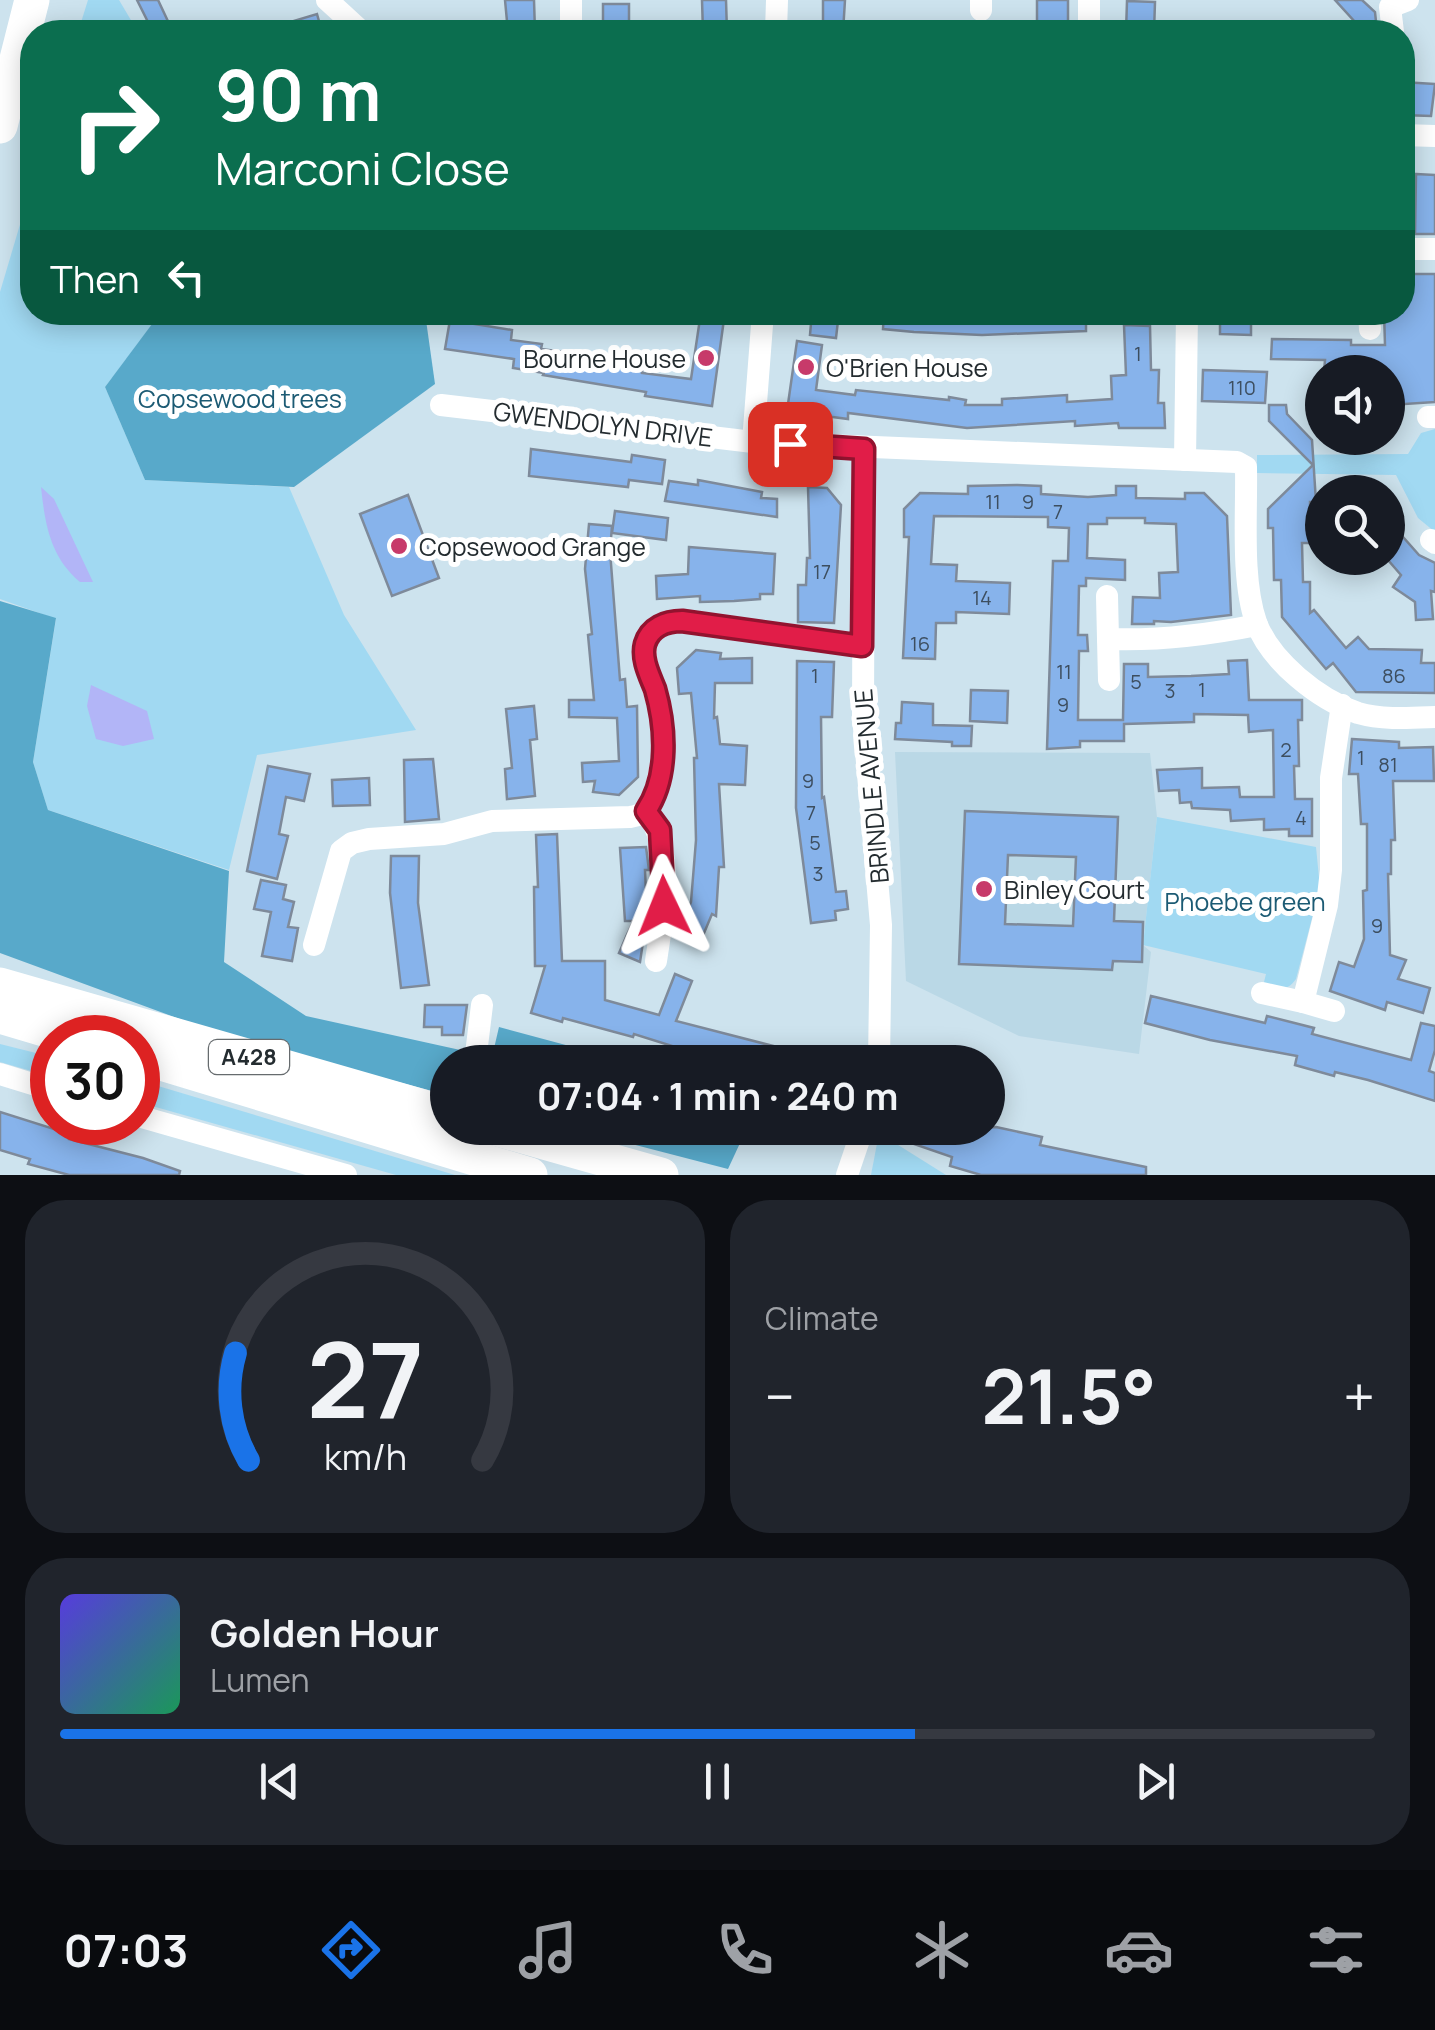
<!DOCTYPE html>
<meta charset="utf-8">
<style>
body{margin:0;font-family:Manrope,sans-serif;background:#20242c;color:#f1f3f6;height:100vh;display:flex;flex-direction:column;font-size:38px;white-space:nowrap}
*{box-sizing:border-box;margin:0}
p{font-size:32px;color:#9ea1a6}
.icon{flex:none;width:55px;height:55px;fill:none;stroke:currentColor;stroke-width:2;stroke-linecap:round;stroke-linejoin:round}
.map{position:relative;height:1175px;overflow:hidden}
.sheet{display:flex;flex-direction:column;gap:25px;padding:25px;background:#0d0f14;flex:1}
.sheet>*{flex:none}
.hud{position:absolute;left:20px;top:20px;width:1395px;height:305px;border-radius:40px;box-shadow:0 5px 25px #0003;background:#0b6e4f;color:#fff;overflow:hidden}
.tools{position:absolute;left:1305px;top:355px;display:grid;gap:20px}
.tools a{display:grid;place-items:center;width:100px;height:100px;border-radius:50%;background:#171b24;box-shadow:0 5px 25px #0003;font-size:50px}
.speed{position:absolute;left:30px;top:1015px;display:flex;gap:20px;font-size:50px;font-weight:700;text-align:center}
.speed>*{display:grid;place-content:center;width:130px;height:130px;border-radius:50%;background:#171b24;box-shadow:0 5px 25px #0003;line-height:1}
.speed .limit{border:15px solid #d22;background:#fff;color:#111}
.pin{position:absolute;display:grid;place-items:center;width:85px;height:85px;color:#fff;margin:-42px;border-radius:20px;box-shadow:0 5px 15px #0006}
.me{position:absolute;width:110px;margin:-55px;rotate:358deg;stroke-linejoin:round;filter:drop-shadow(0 0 8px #0008)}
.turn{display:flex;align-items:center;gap:35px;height:210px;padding:0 30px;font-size:45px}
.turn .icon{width:130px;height:130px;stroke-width:2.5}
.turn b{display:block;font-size:70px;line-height:85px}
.then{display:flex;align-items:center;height:95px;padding:0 30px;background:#0003;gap:20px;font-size:38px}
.big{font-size:75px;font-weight:700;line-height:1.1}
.sheet .tile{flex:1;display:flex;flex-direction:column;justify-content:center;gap:15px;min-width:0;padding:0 35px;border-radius:40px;background:#20242c}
.sheet .dial{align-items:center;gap:0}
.dial svg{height:260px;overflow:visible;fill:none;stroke:#363941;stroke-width:7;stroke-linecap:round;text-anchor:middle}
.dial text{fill:#f1f3f6;stroke:none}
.song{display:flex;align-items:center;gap:30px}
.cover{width:120px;height:120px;border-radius:15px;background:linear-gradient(135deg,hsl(250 70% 55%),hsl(150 70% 35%))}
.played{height:10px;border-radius:5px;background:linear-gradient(90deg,#1a73e8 65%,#363941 65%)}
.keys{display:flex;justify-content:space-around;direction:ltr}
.heat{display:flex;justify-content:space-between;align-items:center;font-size:55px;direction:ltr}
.sheet .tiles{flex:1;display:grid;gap:25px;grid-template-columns:1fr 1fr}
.tile:last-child{grid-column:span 2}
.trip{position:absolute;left:430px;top:1045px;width:575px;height:100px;border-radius:50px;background:#171b24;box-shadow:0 5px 25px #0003;font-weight:700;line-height:100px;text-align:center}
.tabs{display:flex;height:160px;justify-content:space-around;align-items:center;background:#090b0e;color:#9ea1a6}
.tabs .icon{width:70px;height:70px}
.tabs .on{color:#1a73e8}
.tabs b{font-size:45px;color:#f1f3f6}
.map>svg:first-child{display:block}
</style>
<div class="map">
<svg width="1435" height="1175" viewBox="0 0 1435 1175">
<rect width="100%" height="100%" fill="#cde3ee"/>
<!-- built -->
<path fill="#bad8e6" d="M895 752 1150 753 1157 817 1143 945 1151 952 1139 1054 1019 1036 906 981Z"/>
<!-- green -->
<g fill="#a1d9f2">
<path d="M88 0H119L138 32H78Z"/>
<path d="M32 184V312L161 313 105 387 145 480 289 487 344 615 416 730 257 755 229 870 48 810 33 762 56 619 0 599V292Z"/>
<path d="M1435 429V532L1418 518 1396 475 1257 473V455L1408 454 1421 433Z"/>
<path d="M1157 817 1316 847 1320 888 1296 979C1287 992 1278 990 1263 986L1266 974 1143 945Z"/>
<path d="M0 1044 52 1057V1077L0 1062Z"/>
<path d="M138 1080 455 1175H396L138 1102Z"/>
<path d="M879 1133 946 1175H871Z"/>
</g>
<!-- forest -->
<g fill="#58a9ca">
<path d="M161 312 425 313 435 384 294 487 145 480 105 387Z"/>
<path d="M0 601 56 618 33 762 48 810 229 871 224 962 306 1016 492 1057 499 1027 629 1062H448L447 1095 226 1036 0 953Z"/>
<path d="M570 1128H747L728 1169Z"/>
</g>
<!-- water -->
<g fill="#b2b5f7">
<path d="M41 487 54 499 93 582H80C50 557 45 524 41 487Z"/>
<path d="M91 685 147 711 154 739 123 746 96 739 87 706Z"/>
</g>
<!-- building -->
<g fill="#87b3eb" stroke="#7e8a9a" stroke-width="2.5" fill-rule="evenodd">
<path d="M137 0H158L173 32H153Z"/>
<path d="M505 0H534L535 32H508Z"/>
<path d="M702 0H726L727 32H703Z"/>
<path d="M823 0H845L843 32H823Z"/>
<rect x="1037" y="0" width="31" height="30"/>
<path d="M1335 0H1362L1375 12 1377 31H1355V22Z"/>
<path d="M1127 1 1155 2 1154 32H1126Z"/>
<rect x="603" y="4" width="26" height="28"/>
<path d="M317 14 322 32H271L270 28Z"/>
<path d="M1402 82 1435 84 1431 116 1402 115Z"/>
<path d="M1416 174 1435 175V234H1415Z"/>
<path d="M1402 274H1435V402L1390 405V372H1324L1325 360 1271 359 1272 339 1351 340V345H1385L1384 312H1402Z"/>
<path d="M701 312H725L712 406 645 396 646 392 543 375 544 373 513 368 514 359 445 349 450 320 512 330 511 340 542 344 541 349 611 358 610 362 643 366 642 373 691 379Z"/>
<path d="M812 312H839L836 338 810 335Z"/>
<path d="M884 312H1086V331L982 335 914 332 883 329Z"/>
<path d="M1220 312H1251V335L1220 334Z"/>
<path d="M1124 325 1150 326 1151 370H1159L1158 403H1164L1165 428H1119L1118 423 1075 426V421L967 428 848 413V419L787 411 797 341 822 345 816 390 855 395 856 390 949 400V397L966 400 965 405H1002V399L1067 395V402L1112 399 1111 376 1126 375Z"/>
<path d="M1203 370 1267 372 1265 403 1202 401Z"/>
<path d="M1269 405H1286L1287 414 1312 440 1316 502H1310V543H1302L1303 582H1310V613L1314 610 1346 648 1358 637 1369 649 1422 650 1421 663H1435V693L1356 692 1333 663 1326 669 1282 617 1281 580H1274L1273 528H1268V509L1313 465 1269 421Z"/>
<path d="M531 449 631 462 632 455 665 460 662 484 629 480 628 487 529 476Z"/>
<path d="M698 480 762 492 761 498 777 499V517L665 501 669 481 698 485Z"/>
<path d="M1017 485 1041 486V494L1088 497 1116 495V486H1136V498L1185 499V493H1204L1227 516 1231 615 1171 622 1154 621V624H1132L1133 597 1160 598 1159 573 1178 572 1176 524 1145 523V518H1107V524H1088L1087 558 1125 560V580L1086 578V586H1079L1078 635H1087L1088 651H1079L1078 720H1123L1124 664H1148V677L1191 676 1229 674 1228 661 1247 660 1249 700H1302V720H1298L1299 766H1294L1295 799H1312V836H1289V829L1264 830V819L1231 821 1230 810 1192 808 1191 802 1180 803 1179 790 1159 791 1157 770 1202 768V788L1239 787 1240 797H1274L1273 730 1249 732 1248 715 1194 714V722L1124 724V741H1080V747L1047 749 1053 561H1068L1069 528 1048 527V517L934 516 931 564 957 565 956 581 1010 583 1009 614 956 612V623H936L935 659 903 658 909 537H904V509L920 493 968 494V486Z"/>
<path d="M808 487 827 488 841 505 834 623 798 622V585H806L807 558H810Z"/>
<path d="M408 495 439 578 392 596 360 514Z"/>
<path d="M615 511 668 518 666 540 612 533Z"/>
<path d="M1388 520 1419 555 1435 563V592L1431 591 1433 619 1416 620 1415 602 1393 587 1401 575 1388 560Z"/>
<path d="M589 524 612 526 610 551 620 680 625 679 627 707 637 706 638 777 619 795 593 792 595 781 583 782 582 763 619 761 617 718 569 717V700H594L588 635 592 634 585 569Z"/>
<path d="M689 547 775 554 773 594H760V599L734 601 700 602V596L657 599 656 576 688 574Z"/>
<path d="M696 650 721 653 720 659 752 658V683H715L714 718 717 717 720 744 747 746 745 785 719 784 724 867H719L716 916 712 914 699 945 677 937 691 902 696 840 694 758H697L691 693 679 694 677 668Z"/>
<path d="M797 661 834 662 832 717H821L822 798 824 797 836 892 846 891 848 909 835 911 836 920 811 923 796 808Z"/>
<path d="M971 690 1008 691 1007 723 970 721Z"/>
<path d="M902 702 933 704V725L972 726 971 746H952V742L895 739 896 723H901Z"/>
<path d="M534 706 537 739 530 740 535 796 507 799 505 769 512 768 506 709Z"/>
<path d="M1352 739 1399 742V748L1433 747 1434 781H1393L1395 840H1391V874H1388L1390 955 1406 960 1398 979 1430 988 1423 1013 1387 1002 1385 1010 1330 991 1339 962 1354 967 1364 939 1363 891 1367 890V824H1361L1358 774H1349Z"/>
<path d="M433 759 439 819 405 822 404 760Z"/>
<path d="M268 766 310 774 304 801 286 797 279 834 288 836 277 879 247 871Z"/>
<path d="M369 778 370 805 333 806 332 780Z"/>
<path d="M965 811 1118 817 1114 921 1143 922 1142 962 1113 961 1112 970 959 964ZM1008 855 1076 857 1073 926 1005 924Z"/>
<path d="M557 834 562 961H605V1000L659 1015 675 974 692 981 676 1021 812 1056 811 1062H681L685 1050 634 1034 633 1037 563 1018 562 1022 531 1013 545 966H535L534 887H538L536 835Z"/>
<path d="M646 847 649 870H645L647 916 640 962 619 953 633 921H625L620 848Z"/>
<path d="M391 856H419L418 903 429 985 401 988 390 893Z"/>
<path d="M261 880 286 885 283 899 294 902 288 927 298 928 292 961 262 956 271 912 254 909Z"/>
<path d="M1151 996 1265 1023 1267 1016 1314 1028 1312 1034 1411 1060 1421 1023 1435 1026V1050L1429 1071 1435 1073V1101L1368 1080 1335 1072 1334 1076 1295 1065 1297 1056 1210 1040 1145 1023Z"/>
<path d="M425 1005H467L463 1035H442V1027H424Z"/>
<path d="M0 1112 70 1134 69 1139 143 1158 180 1171 179 1175H69L28 1164 30 1159 0 1150Z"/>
<path d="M996 1127 1042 1137 1040 1145 1146 1167V1175H981L950 1166 952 1157 914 1144 919 1128Z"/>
</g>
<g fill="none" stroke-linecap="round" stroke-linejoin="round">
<!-- minor -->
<g stroke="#fff" stroke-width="22">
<path d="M327 0 362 32"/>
<path d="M571 0V32"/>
<path d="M981 0V10"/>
<path d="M776 32 777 0"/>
<path d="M1089 32V0"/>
<path d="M1393 32 1390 7 1408 0"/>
<path d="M1402 135 1435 136"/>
<path d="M1402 249H1435"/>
<path d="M1369 312 1370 329"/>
<path d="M441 405 753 442 1237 462 1246 467C1247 514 1241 579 1256 622 1270 661 1319 700 1358 713 1382 720 1410 718 1435 717"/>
<path d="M1428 417H1435"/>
<path d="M753 442 763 312"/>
<path d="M864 449 863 716 881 925 879 1062"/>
<path d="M1185 460 1187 312"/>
<path d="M1431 540 1435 543"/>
<path d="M1107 596 1108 639"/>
<path d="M1109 680 1108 639C1159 641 1207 635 1257 625"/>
<path d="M646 811C676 853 663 913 656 961"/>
<path d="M314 945 341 851 352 843 369 839 444 834 492 821 630 817C646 815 651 806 655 792 660 771 665 750 663 729 661 692 615 623 682 621L862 646"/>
<path d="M1262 993 1303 1002"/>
<path d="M1334 1011 1303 1002 1327 905 1331 870V778L1342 705"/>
<path d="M475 1062 482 1005"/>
<path d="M0 1074 52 1090"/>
<path d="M138 1116 346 1175"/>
<path d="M847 1175 863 1128"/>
</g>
<!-- primary -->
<g stroke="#fff" stroke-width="35">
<path d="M0 126 32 0"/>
<path d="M0 985 448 1114"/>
<path d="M0 1016 74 1038"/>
<path d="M138 1056 530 1175"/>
<path d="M494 1128 661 1175"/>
</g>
</g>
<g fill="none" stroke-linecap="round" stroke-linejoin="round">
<!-- route casing -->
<g stroke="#92132f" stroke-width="25">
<path id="route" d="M664 906 660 830 646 811C669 777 666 727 655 689 650 676 641 659 645 644 650 627 666 621 682 621L862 646 864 449 790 444"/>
</g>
<!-- route -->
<use href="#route" stroke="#e11d48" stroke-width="18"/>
</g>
<!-- markers -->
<g fill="#c73a6a" stroke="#fff" stroke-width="4">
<circle cx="706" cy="358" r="10"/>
<circle cx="806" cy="367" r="10"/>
<circle cx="399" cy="546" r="10"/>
<circle cx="984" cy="889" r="10"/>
</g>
<g text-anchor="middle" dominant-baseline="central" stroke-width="10" stroke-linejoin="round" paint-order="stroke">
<!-- number labels -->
<g font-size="20" fill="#3d4e5f">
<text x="1138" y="353">1</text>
<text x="1242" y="387">110</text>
<text x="993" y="501">11</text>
<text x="1028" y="501">9</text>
<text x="1058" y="511">7</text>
<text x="822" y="571">17</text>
<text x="982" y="597">14</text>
<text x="920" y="643">16</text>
<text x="1064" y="671">11</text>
<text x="815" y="675">1</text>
<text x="1394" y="675">86</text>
<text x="1136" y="681">5</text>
<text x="1202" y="689">1</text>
<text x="1170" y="690">3</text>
<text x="1063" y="704">9</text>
<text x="1286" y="749">2</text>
<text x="1361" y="757">1</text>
<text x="1388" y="764">81</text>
<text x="808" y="780">9</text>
<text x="811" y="812">7</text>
<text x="1301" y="817">4</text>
<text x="815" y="842">5</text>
<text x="818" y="873">3</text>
<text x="1377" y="925">9</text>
</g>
<!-- shield labels -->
<rect fill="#fff" stroke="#666b6e" stroke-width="2.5" x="209" y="1040" width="80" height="34" rx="8"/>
<g font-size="22" font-weight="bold" fill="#242c30">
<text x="249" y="1057">A428</text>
</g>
<!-- poi labels -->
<g font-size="25" fill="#242c30" stroke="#fff" text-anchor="start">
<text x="686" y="358" text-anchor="end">Bourne House</text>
<text x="826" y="367">O'Brien House</text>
<text x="419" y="546">Copsewood Grange</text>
<text x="1004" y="889">Binley Court</text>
</g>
<!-- park labels -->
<g font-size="25" fill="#1c5b74" stroke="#fff">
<text x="240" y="398">Copsewood trees</text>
<text x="1245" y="901">Phoebe green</text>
</g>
<!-- street labels -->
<g font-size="25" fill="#242c30" stroke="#fff">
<text transform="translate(603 424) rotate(7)">GWENDOLYN DRIVE</text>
<text transform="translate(871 786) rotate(-95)">BRINDLE AVENUE</text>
</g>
</g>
</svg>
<div class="tools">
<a><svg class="icon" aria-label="sound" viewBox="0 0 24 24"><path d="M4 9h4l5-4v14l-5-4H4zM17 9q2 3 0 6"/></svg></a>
<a><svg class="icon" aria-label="search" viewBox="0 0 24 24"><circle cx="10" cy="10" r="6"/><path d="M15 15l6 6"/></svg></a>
</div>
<div class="speed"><div class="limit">30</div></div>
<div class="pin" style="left:790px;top:444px;background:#d93025"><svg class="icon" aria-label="arrive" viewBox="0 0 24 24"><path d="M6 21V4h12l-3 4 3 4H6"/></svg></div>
<svg class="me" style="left:664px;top:906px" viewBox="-20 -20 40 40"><path d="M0-17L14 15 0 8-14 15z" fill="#e11d48" stroke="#fff" stroke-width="4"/></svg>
<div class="trip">07:04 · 1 min · 240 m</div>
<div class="hud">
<div class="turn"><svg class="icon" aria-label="right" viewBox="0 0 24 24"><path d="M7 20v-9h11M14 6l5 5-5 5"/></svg><div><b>90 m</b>Marconi Close</div></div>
<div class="then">Then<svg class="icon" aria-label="left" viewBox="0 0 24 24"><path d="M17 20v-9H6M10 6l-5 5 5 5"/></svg></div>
</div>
</div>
<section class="sheet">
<div class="tiles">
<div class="tile dial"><svg viewBox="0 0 100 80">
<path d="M14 69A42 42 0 1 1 86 69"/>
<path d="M14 69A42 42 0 0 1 10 36" stroke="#1a73e8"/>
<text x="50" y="56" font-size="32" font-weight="700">27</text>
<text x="50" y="72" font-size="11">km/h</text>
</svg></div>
<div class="tile"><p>Climate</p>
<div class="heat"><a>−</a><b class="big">21.5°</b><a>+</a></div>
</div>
<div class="tile">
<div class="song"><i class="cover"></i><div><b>Golden Hour</b><p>Lumen</p></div></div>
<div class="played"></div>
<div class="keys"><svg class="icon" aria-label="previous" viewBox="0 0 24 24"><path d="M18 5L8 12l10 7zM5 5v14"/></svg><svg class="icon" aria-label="pause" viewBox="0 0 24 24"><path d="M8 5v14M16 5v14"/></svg><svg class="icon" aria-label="next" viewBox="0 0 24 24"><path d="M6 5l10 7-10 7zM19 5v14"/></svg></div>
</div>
</div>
</section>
<nav class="tabs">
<b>07:03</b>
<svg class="icon on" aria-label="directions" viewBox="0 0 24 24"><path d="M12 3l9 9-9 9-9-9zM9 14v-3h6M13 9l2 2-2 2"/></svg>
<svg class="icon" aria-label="music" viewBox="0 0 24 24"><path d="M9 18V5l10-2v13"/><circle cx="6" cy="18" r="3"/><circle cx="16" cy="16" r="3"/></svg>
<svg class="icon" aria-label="phone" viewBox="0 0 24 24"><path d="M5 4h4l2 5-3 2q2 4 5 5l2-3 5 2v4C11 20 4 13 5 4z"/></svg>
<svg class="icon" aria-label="climate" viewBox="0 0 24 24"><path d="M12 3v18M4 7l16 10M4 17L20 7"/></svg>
<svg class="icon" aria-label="car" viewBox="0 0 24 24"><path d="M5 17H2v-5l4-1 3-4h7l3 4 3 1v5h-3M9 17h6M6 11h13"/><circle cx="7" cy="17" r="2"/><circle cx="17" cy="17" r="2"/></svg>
<svg class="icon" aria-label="filters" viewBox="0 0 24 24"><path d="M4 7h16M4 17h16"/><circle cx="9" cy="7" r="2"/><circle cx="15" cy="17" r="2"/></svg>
</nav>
